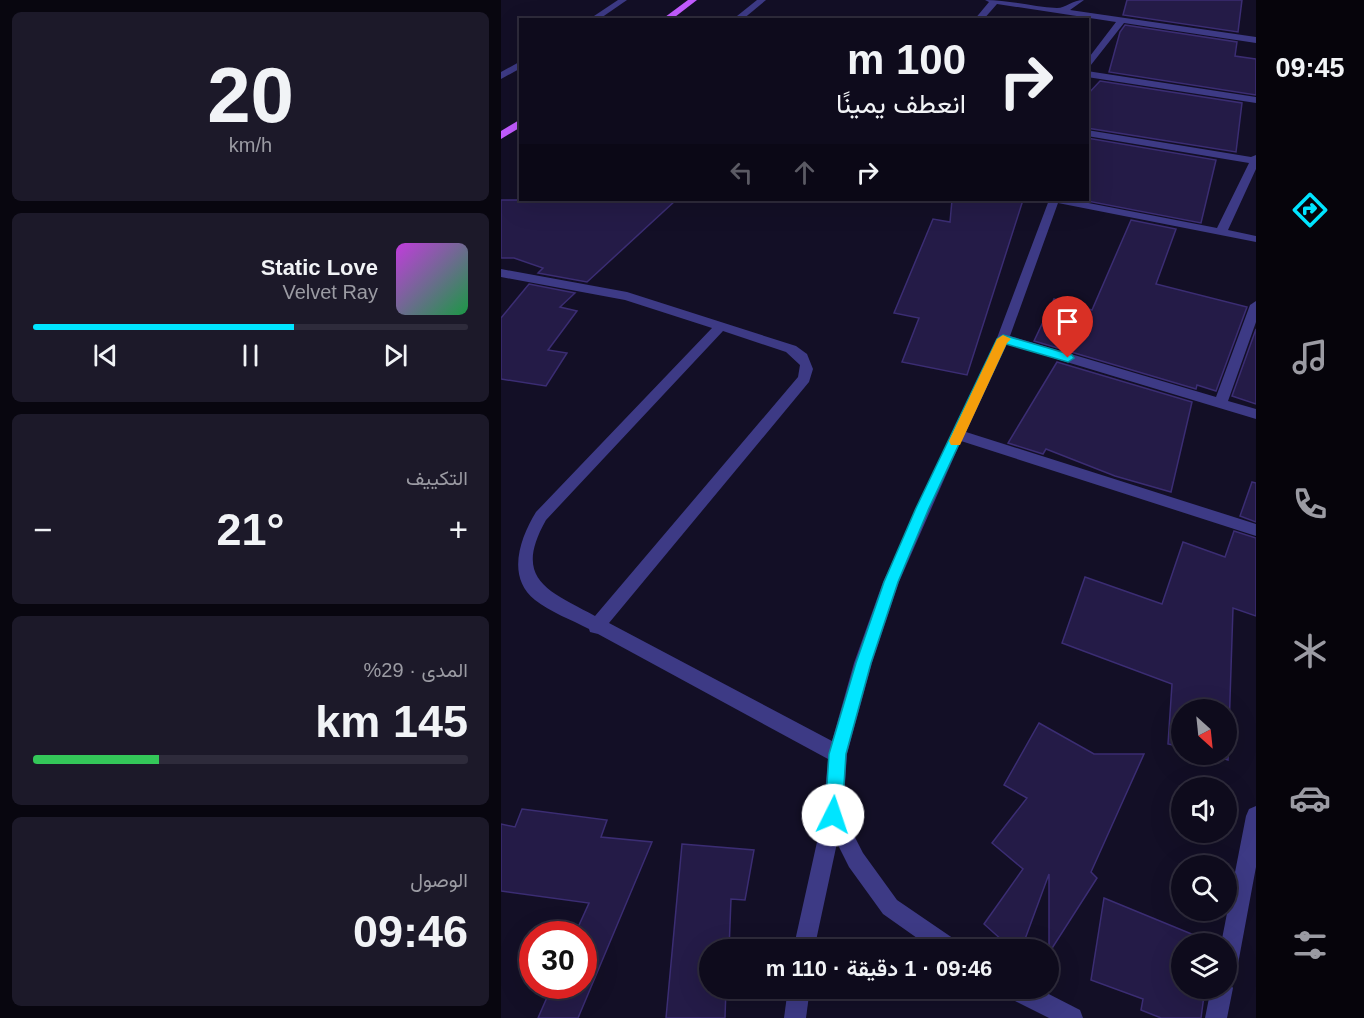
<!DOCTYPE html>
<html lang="ar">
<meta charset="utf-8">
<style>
body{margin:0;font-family:Helvetica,Vazirmatn,sans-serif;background:#1c1929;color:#f1f3f6;direction:rtl;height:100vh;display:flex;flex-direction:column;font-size:22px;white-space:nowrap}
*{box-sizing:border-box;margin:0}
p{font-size:20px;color:#9b9ba3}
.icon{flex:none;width:33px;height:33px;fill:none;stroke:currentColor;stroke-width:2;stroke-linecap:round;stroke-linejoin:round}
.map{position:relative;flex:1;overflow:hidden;direction:ltr}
.details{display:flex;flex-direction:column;gap:12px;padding:12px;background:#08060f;width:501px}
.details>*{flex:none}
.hud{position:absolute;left:18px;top:18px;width:570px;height:183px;border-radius:0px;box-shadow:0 6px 24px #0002,0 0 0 2px #2e2b3b;direction:rtl;background:#0e0b1c;color:#f1f3f6;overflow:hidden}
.needle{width:39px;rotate:153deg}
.fabs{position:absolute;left:670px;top:699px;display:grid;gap:12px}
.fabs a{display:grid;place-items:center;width:66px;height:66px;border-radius:50%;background:#0e0b1c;box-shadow:0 6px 24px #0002,0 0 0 2px #2e2b3b;font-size:30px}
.speed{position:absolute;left:18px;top:921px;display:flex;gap:12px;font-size:30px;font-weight:700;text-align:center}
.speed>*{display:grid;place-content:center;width:78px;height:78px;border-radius:50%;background:#0e0b1c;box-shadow:0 6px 24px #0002,0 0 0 2px #2e2b3b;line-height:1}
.speed .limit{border:9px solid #d22;background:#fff;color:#111}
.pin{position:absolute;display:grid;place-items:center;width:51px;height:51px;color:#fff;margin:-62px -26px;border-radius:50% 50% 50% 0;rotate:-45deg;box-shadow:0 0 6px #0007}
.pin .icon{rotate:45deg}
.me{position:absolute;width:66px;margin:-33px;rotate:4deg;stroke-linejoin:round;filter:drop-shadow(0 0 4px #0008)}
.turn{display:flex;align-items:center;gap:21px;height:126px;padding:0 24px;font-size:27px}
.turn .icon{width:78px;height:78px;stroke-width:2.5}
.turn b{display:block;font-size:42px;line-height:51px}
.lanes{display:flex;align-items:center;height:57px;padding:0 24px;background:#0003;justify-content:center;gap:30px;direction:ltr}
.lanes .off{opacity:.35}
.big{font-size:45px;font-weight:600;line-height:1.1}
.details .tile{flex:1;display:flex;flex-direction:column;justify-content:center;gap:9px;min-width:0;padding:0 21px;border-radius:9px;background:#1c1929}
.details .dial{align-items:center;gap:0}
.dial b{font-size:78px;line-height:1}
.song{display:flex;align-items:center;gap:18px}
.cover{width:72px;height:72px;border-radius:9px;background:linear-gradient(135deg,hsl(290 70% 55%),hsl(140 70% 35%))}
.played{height:6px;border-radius:3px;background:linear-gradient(90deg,#00e5ff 60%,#2e2b3b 60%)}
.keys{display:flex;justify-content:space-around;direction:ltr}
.heat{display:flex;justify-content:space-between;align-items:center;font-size:33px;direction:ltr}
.charge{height:9px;border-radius:4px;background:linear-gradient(90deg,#34c759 29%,#2e2b3b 0)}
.trip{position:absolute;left:198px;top:939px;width:360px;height:60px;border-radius:30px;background:#0e0b1c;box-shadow:0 6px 24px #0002,0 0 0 2px #2e2b3b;font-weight:600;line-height:60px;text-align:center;direction:rtl}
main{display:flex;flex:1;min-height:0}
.tabs{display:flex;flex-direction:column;width:108px;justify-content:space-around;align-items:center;background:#06040b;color:#9b9ba3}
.tabs .icon{width:42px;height:42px}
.tabs .current{color:#00e5ff}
.tabs b{font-size:27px;color:#f1f3f6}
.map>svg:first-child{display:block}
</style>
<main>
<nav class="tabs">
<b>09:45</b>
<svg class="icon current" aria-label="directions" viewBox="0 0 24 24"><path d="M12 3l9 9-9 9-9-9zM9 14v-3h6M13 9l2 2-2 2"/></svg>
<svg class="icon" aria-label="music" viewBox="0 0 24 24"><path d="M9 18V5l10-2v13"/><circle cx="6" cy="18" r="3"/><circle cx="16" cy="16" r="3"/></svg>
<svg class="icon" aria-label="phone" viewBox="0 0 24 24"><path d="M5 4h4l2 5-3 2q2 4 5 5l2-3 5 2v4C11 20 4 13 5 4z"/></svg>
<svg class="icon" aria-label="climate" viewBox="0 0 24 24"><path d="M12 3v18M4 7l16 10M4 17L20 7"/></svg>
<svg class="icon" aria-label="car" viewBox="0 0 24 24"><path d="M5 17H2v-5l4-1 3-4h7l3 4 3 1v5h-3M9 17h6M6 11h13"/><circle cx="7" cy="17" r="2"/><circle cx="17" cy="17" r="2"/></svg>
<svg class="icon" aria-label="filters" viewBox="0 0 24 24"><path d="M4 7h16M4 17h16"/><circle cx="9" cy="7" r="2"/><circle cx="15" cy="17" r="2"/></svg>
</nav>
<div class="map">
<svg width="755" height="1018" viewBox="0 0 755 1018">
<rect width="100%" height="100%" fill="#130f26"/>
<!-- building -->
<g fill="#241b47" stroke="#3b2d73" stroke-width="1.5">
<path d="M626 0H741L737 32 622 15Z"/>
<path d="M624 25 736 42 734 56 755 59V95L608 72 619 32Z"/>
<path d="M599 81 741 103 735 152 586 128V95Z"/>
<path d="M586 138 715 160 700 223 586 201Z"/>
<path d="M0 200H175L86 282 37 273 42 268 13 258H0Z"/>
<path d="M451 200H522L466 375 401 362 418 318 393 313 432 219 449 222Z"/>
<path d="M630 220 675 229 655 284 746 307 715 391 696 385 695 389 533 341 553 299 591 310Z"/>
<path d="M28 284 74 293 59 307 76 311 47 350 66 353 45 386 0 379V318Z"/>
<path d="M755 329V404L731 396Z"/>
<path d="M556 362 691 402 670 492 614 476 545 449 542 454 507 443Z"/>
<path d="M751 482 755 483V522L739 516Z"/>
<path d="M733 531 755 538V616L732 608 727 760 708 754H726V710H681V747L667 744 671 684 561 643 584 577 661 604 682 542 724 557Z"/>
<path d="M538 723 593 754H643L590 872 596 878 548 953V874L520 950H512L483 924 522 869 491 843 526 798 503 785Z"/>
<path d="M21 809 106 820 100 837 151 842 77 1018H37L51 986H82V934H74L88 903 0 891V824L14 827Z"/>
<path d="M181 844 253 850 244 900 230 899 228 950H208V988H225L224 1018H165Z"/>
<path d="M603 898 710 942 681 944V988H704L700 1018H660L640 1010 642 999 590 980Z"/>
</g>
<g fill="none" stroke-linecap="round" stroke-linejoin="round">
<!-- minor -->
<g fill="#3d3a85" fill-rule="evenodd">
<path d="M117 0H126L97 20H87Z"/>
<path d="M256 0H265L241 20H231Z"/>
<path d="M484 0C509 0 532 7 556 8 565 8 571 0 583 0L569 10 755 37V43L623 23 586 70V60L615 22 496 4 482 20H473L488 2Z"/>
<path d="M20 61V68L0 79V72Z"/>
<path d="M586 71 755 97V103L586 77Z"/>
<path d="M586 130 750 157 755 155V169L727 230 755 236V242L557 203 509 336 715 397 749 305 755 301V322L727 401 755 409V419L506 344 465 432 755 524V536L460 441 398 582 371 663 346 754 342 814 362 853 396 900 459 943 462 950H433L382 914 348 867 336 843 313 950H292L322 815 327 759 97 634 89 632 88 629C71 620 49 612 34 600 5 577 19 538 35 512L211 328 124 300 0 277V269L126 292 295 346 306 354 312 369 308 382 108 623 331 741 353 663 382 582 496 338 548 200H572L716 228 748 163 586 136ZM222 331 285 352 299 365 297 377 94 616C48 591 11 580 45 520Z"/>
<path d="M755 806V867L737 964 734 972 726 975V944H720L745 816 748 809Z"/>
<path d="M726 979 732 988 726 1018H704L710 988H726Z"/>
<path d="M287 988H309L305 1018H283Z"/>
<path d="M501 988H536L579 1010 582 1018H548L504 996Z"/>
</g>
<!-- primary -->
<g fill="#c25bff" fill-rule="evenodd">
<path d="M187 0H196L170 20H160Z"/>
<path d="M20 119V127L0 139V131Z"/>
</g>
</g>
<!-- route -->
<path fill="#00e5ff" stroke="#0095a6" stroke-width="1.5" d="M502 335 571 355 573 358 567 362 505 344 428 508 397 582 370 663 345 754 341 815 338 821 332 823 326 821 324 815 328 754 355 663 383 582 415 508 496 339Z"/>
<!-- slow -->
<path fill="#f59e0b" d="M502 335 510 339 506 343 459 445H450L448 441 496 339Z"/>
</svg>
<div class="fabs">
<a><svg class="needle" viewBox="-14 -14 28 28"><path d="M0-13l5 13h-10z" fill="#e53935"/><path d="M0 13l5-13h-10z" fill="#9b9ba3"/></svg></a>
<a><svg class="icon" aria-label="sound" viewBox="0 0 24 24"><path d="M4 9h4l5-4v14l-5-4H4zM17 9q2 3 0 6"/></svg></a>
<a><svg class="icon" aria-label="search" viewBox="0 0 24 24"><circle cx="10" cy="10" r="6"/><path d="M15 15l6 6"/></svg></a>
<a><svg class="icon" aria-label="layers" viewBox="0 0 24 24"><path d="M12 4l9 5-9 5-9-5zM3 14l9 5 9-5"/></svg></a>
</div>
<div class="speed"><div class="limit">30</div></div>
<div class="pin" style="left:567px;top:358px;background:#d93025"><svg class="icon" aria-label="arrive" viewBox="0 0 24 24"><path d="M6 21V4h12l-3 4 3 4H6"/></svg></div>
<svg class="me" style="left:332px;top:815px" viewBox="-20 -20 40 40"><circle r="19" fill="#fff"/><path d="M0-13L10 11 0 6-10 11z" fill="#00e5ff"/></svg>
<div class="trip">09:46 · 1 دقيقة · 110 m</div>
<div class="hud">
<div class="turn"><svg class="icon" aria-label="right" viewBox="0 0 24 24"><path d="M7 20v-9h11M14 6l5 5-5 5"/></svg><div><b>100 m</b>انعطف يمينًا</div></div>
<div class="lanes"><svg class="icon off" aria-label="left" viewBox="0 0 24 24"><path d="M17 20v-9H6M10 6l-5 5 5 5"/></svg><svg class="icon off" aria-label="ahead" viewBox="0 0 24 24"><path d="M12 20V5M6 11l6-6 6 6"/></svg><svg class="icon" aria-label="right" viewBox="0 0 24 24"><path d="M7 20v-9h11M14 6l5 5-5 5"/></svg></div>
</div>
</div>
<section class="details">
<div class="tile dial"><b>20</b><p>km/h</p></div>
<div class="tile">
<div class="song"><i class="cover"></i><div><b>Static Love</b><p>Velvet Ray</p></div></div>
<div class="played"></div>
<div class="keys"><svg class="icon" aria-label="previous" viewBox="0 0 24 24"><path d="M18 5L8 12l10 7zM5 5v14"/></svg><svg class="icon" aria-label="pause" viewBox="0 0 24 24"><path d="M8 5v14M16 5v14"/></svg><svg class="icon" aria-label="next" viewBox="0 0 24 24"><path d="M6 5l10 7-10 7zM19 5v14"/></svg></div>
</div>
<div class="tile"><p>التكييف</p>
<div class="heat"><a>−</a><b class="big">21°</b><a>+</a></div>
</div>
<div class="tile"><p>المدى · 29%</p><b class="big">145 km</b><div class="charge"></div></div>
<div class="tile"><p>الوصول</p><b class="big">09:46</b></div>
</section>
</main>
